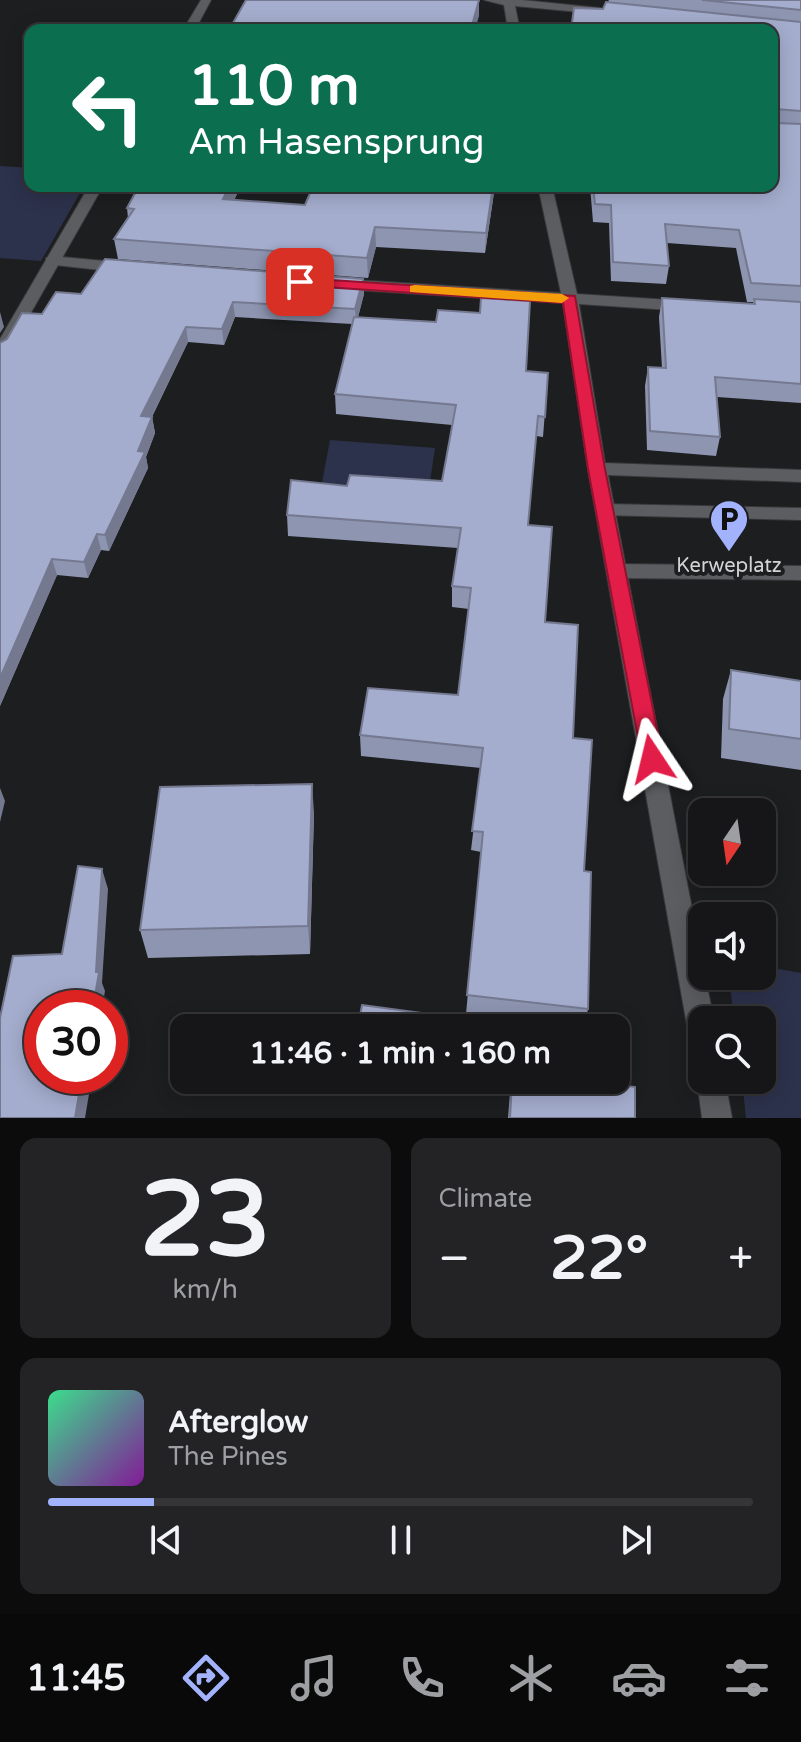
<!DOCTYPE html>
<meta charset="utf-8">
<style>
body{margin:0;font-family:"Varela Round",sans-serif;background:#232325;color:#f1f3f6;height:100vh;display:flex;flex-direction:column;font-size:30px;white-space:nowrap}
*{box-sizing:border-box;margin:0}
p{font-size:26px;color:#9e9fa2}
.icon{flex:none;width:44px;height:44px;fill:none;stroke:currentColor;stroke-width:2;stroke-linecap:round;stroke-linejoin:round}
.map{position:relative;height:1118px;overflow:hidden}
.sheet{display:flex;flex-direction:column;gap:20px;padding:20px;background:#0c0c0d;flex:1}
.sheet>*{flex:none}
.hud{position:absolute;left:24px;top:24px;width:754px;height:168px;border-radius:16px;box-shadow:0 4px 20px #0003,0 0 0 2px #353537;background:#0b6e4f;color:#fff;overflow:hidden}
.needle{width:52px;rotate:193deg}
.controls{position:absolute;left:688px;top:798px;display:grid;gap:16px}
.controls a{display:grid;place-items:center;width:88px;height:88px;border-radius:16px;background:#161618;box-shadow:0 4px 20px #0003,0 0 0 2px #353537;font-size:40px}
.speed{position:absolute;left:24px;top:990px;display:flex;gap:16px;font-size:40px;font-weight:700;text-align:center}
.speed>*{display:grid;place-content:center;width:104px;height:104px;border-radius:50%;background:#161618;box-shadow:0 4px 20px #0003,0 0 0 2px #353537;line-height:1}
.speed .limit{border:12px solid #d22;background:#fff;color:#111}
.pin{position:absolute;display:grid;place-items:center;width:68px;height:68px;color:#fff;margin:-34px;border-radius:16px;box-shadow:0 4px 12px #0006}
.me{position:absolute;width:88px;margin:-44px;rotate:350deg;stroke-linejoin:round;filter:drop-shadow(0 0 6px #0008)}
.turn{display:flex;align-items:center;gap:28px;height:168px;padding:0 32px;font-size:36px}
.turn .icon{width:104px;height:104px;stroke-width:2.5}
.turn b{display:block;font-size:56px;line-height:68px}
.big{font-size:60px;font-weight:700;line-height:1.1}
.sheet .widget{flex:1;display:flex;flex-direction:column;justify-content:center;gap:12px;min-width:0;padding:0 28px;border-radius:16px;background:#232325}
.sheet .dial{align-items:center;gap:0}
.dial b{font-size:104px;line-height:1}
.song{display:flex;align-items:center;gap:24px}
.cover{width:96px;height:96px;border-radius:12px;background:linear-gradient(135deg,hsl(150 70% 55%),hsl(290 70% 35%))}
.played{height:8px;border-radius:4px;background:linear-gradient(90deg,#a3b2fd 15%,#353537 15%)}
.keys{display:flex;justify-content:space-around;direction:ltr}
.heat{display:flex;justify-content:space-between;align-items:center;font-size:44px;direction:ltr}
.sheet .tiles{flex:1;display:grid;gap:20px;grid-template-columns:1fr 1fr}
.widget:last-child{grid-column:span 2}
.trip{position:absolute;left:170px;top:1014px;width:460px;height:80px;border-radius:16px;background:#161618;box-shadow:0 4px 20px #0003,0 0 0 2px #353537;font-weight:700;line-height:80px;text-align:center}
.tabs{display:flex;height:128px;justify-content:space-around;align-items:center;background:#09090a;color:#9e9fa2}
.tabs .icon{width:56px;height:56px}
.tabs .active{color:#a3b2fd}
.tabs b{font-size:36px;color:#f1f3f6}
.map>svg:first-child{display:block}
</style>
<div class="map">
<svg width="801" height="1118" viewBox="0 0 801 1118">
<rect width="100%" height="100%" fill="#1d1e20"/>
<!-- green -->
<g fill="#2d324c">
<path d="M0 166 30 168V186H84L41 261 0 258Z"/>
<path d="M330 440 435 448 427 501 319 499Z"/>
<path d="M762 966 801 973V1118H746L742 1080H762V1020H734L729 976H762Z"/>
</g>
<g fill="none" stroke-linecap="round" stroke-linejoin="round">
<!-- service casing -->
<g stroke="#39393b" stroke-width="2">
<g id="service">
<path d="M606 504 801 508V520L599 515 596 510Z"/>
<path d="M617 564 801 566V580L617 578 610 576 607 571 610 566Z"/>
</g>
</g>
<!-- minor casing -->
<g stroke="#39393b" stroke-width="2">
<g id="minor">
<path d="M484 0H522L600 8 606 11 600 14 515 6 520 30H508L504 5Z"/>
<path d="M538 186H552L577 294 686 301 694 306 686 311 579 304 605 463 801 470V482L608 475 702 960V976H705L714 1020H702V1044L692 1040 688 1031 588 469 563 303 339 289 331 284 339 279 561 293Z"/>
<path d="M51 256 127 263 135 268 127 273 46 264V258Z"/>
<path d="M701 1070 702 1080H725L732 1118H702L697 1080Z"/>
</g>
</g>
<!-- secondary casing -->
<g stroke="#39393b" stroke-width="2">
<g id="secondary">
<path d="M201 0H211L195 30H183Z"/>
<path d="M89 186H103L8 353 0 358V339Z"/>
</g>
</g>
<!-- service -->
<use href="#service" fill="#5c5d60" fill-rule="evenodd"/>
<!-- minor -->
<use href="#minor" fill="#5c5d60" fill-rule="evenodd"/>
<!-- secondary -->
<use href="#secondary" fill="#5c5d60" fill-rule="evenodd"/>
</g>
<!-- wall -->
<g fill="#8e95b1">
<path d="M609 0H801V403L717 397 720 437 716 456 647 450 645 386 648 367 662 368 659 317 662 298 753 304V302H747L736 248 667 243 669 266 666 284 611 281 609 223 593 222 590 186H772L603 9Z"/>
<path d="M139 186H237L238 192 234 200 305 205 313 186H495L485 253 376 247 368 278 118 259 114 239 128 218 127 208Z"/>
<path d="M363 279 364 294 358 317 526 371 548 373 543 437 536 436 528 525 545 622 573 738 584 871 588 1009 584 1028 466 1014 481 852 471 850 481 768 361 756 360 735 458 695 469 609 452 607V586L458 548 288 536 287 515 347 486 442 481 452 425 336 414 335 394 352 324 235 317 224 345 188 342 152 417 155 433 146 457 148 468 109 551 101 550 88 578 57 575 0 706 42 314 81 294Z"/>
<path d="M731 670 801 681V770L721 758 723 699Z"/>
<path d="M314 813 310 954 148 958 140 930Z"/>
<path d="M377 1080H420L419 1088Z"/>
<path d="M511 1080H586L635 1118H508Z"/>
</g>
<!-- shaded-wall -->
<g fill="#747990">
<path d="M479 0V16L475 30H471Z"/>
<path d="M229 186H237L238 192 225 219 223 199Z"/>
<path d="M493 186H495L485 253 486 233Z"/>
<path d="M375 227 376 247 368 278 367 258Z"/>
<path d="M363 279 364 294 356 325 355 309Z"/>
<path d="M233 302 235 317 224 345 222 329Z"/>
<path d="M0 312 4 327 0 333Z"/>
<path d="M186 327 188 342 144 432 141 416Z"/>
<path d="M152 417 155 433 146 457 148 468 109 551 105 535Z"/>
<path d="M97 534 101 550 88 578 84 562Z"/>
<path d="M52 559 57 575 0 706V678Z"/>
<path d="M312 784 314 813 310 954 308 926Z"/>
<path d="M0 788 5 801 0 822Z"/>
<path d="M102 869 108 889 102 983 105 991 102 1008H93Z"/>
<path d="M82 1076H92L85 1118H75Z"/>
</g>
<!-- building -->
<g fill="#a5adce" stroke="#747990" stroke-width="2">
<path d="M246 0H479L471 29 487 30H229Z"/>
<path d="M702 0H801V10Z"/>
<path d="M606 2 801 22V111L776 109 773 120 776 123 801 124V286L751 283 739 230 665 224 669 266 613 262 611 205 595 204 593 186H772V30H571L574 8 603 9Z"/>
<path d="M139 186H229L223 199 305 205 313 186H493L486 233 375 227 367 258 114 239 134 209 127 208Z"/>
<path d="M105 259 363 279 355 309 233 302 222 329 186 327 141 416 152 417 138 451 145 452 105 535 97 534 84 562 52 559 0 678V343L7 339 22 313 42 314 56 292 81 294Z"/>
<path d="M481 298 530 301 526 371 548 373 545 417 538 416 528 525 552 527 545 622 578 625 573 738 592 740 584 871 591 872 588 1009 467 995 483 832 472 831 483 748 360 735 368 688 458 695 471 588 452 586 461 528 287 515 291 480 347 486 350 475 442 481 456 405 335 394 354 317 436 322 438 310 480 313Z"/>
<path d="M662 298 755 304 754 299 801 302V384L715 377 720 437 650 431 648 367 666 368Z"/>
<path d="M731 670 801 681V739L729 729Z"/>
<path d="M312 784 308 926 140 930 160 787Z"/>
<path d="M78 866 102 869 96 972H99L93 1008H42V1076H82L75 1118H0V1018L13 956 62 954Z"/>
<path d="M362 1005 466 1019 465 1028H346L347 1021H359Z"/>
<path d="M512 1080H586L635 1087V1118H510Z"/>
</g>
<!-- route -->
<path fill="#e11d48" stroke="#92132f" stroke-width="2" d="M300 278 575 296 605 469 663 759 660 765 652 768 645 765 642 759 588 469 563 303 295 285V279Z"/>
<!-- slow -->
<path fill="#f59e0b" d="M415 285 562 294 569 298 562 303 410 292V286Z"/>
<!-- icons -->
<defs>
<g id="parking-pin" transform="scale(2)"><path d="M0 17L-7.5 6A9.5 9.5 0 1 1 7.5 6Z" fill="#a3b2fd" stroke="#1d1e20"/><path d="M-3.5-5.5H1a3.5 3.5 0 0 1 0 7H-1V5.5H-3.5ZM-1-3.4V-.6H.8a1.4 1.4 0 0 0 0-2.8Z" fill="#111"/></g>
</defs>
<g fill-rule="evenodd">
<use href="#parking-pin" x="729" y="519"/>
</g>
<g text-anchor="middle" dominant-baseline="central" stroke-width="8" stroke-linejoin="round" paint-order="stroke">
<!-- poi labels -->
<g font-size="20" fill="#d3d4d5" stroke="#1d1e20">
<text x="729" y="566">Kerweplatz</text>
</g>
</g>
</svg>
<div class="controls">
<a><svg class="needle" viewBox="-14 -14 28 28"><path d="M0-13l5 13h-10z" fill="#e53935"/><path d="M0 13l5-13h-10z" fill="#9e9fa2"/></svg></a>
<a><svg class="icon" aria-label="sound" viewBox="0 0 24 24"><path d="M4 9h4l5-4v14l-5-4H4zM17 9q2 3 0 6"/></svg></a>
<a><svg class="icon" aria-label="search" viewBox="0 0 24 24"><circle cx="10" cy="10" r="6"/><path d="M15 15l6 6"/></svg></a>
</div>
<div class="speed"><div class="limit">30</div></div>
<div class="pin" style="left:300px;top:282px;background:#d93025"><svg class="icon" aria-label="arrive" viewBox="0 0 24 24"><path d="M6 21V4h12l-3 4 3 4H6"/></svg></div>
<svg class="me" style="left:652px;top:759px" viewBox="-20 -20 40 40"><path d="M0-17L14 15 0 8-14 15z" fill="#e11d48" stroke="#fff" stroke-width="4"/></svg>
<div class="trip">11:46 · 1 min · 160 m</div>
<div class="hud">
<div class="turn"><svg class="icon" aria-label="left" viewBox="0 0 24 24"><path d="M17 20v-9H6M10 6l-5 5 5 5"/></svg><div><b>110 m</b>Am Hasensprung</div></div>
</div>
</div>
<section class="sheet">
<div class="tiles">
<div class="widget dial"><b>23</b><p>km/h</p></div>
<div class="widget"><p>Climate</p>
<div class="heat"><a>−</a><b class="big">22°</b><a>+</a></div>
</div>
<div class="widget">
<div class="song"><i class="cover"></i><div><b>Afterglow</b><p>The Pines</p></div></div>
<div class="played"></div>
<div class="keys"><svg class="icon" aria-label="previous" viewBox="0 0 24 24"><path d="M18 5L8 12l10 7zM5 5v14"/></svg><svg class="icon" aria-label="pause" viewBox="0 0 24 24"><path d="M8 5v14M16 5v14"/></svg><svg class="icon" aria-label="next" viewBox="0 0 24 24"><path d="M6 5l10 7-10 7zM19 5v14"/></svg></div>
</div>
</div>
</section>
<nav class="tabs">
<b>11:45</b>
<svg class="icon active" aria-label="directions" viewBox="0 0 24 24"><path d="M12 3l9 9-9 9-9-9zM9 14v-3h6M13 9l2 2-2 2"/></svg>
<svg class="icon" aria-label="music" viewBox="0 0 24 24"><path d="M9 18V5l10-2v13"/><circle cx="6" cy="18" r="3"/><circle cx="16" cy="16" r="3"/></svg>
<svg class="icon" aria-label="phone" viewBox="0 0 24 24"><path d="M5 4h4l2 5-3 2q2 4 5 5l2-3 5 2v4C11 20 4 13 5 4z"/></svg>
<svg class="icon" aria-label="climate" viewBox="0 0 24 24"><path d="M12 3v18M4 7l16 10M4 17L20 7"/></svg>
<svg class="icon" aria-label="car" viewBox="0 0 24 24"><path d="M5 17H2v-5l4-1 3-4h7l3 4 3 1v5h-3M9 17h6M6 11h13"/><circle cx="7" cy="17" r="2"/><circle cx="17" cy="17" r="2"/></svg>
<svg class="icon" aria-label="filters" viewBox="0 0 24 24"><path d="M4 7h16M4 17h16"/><circle cx="9" cy="7" r="2"/><circle cx="15" cy="17" r="2"/></svg>
</nav>
